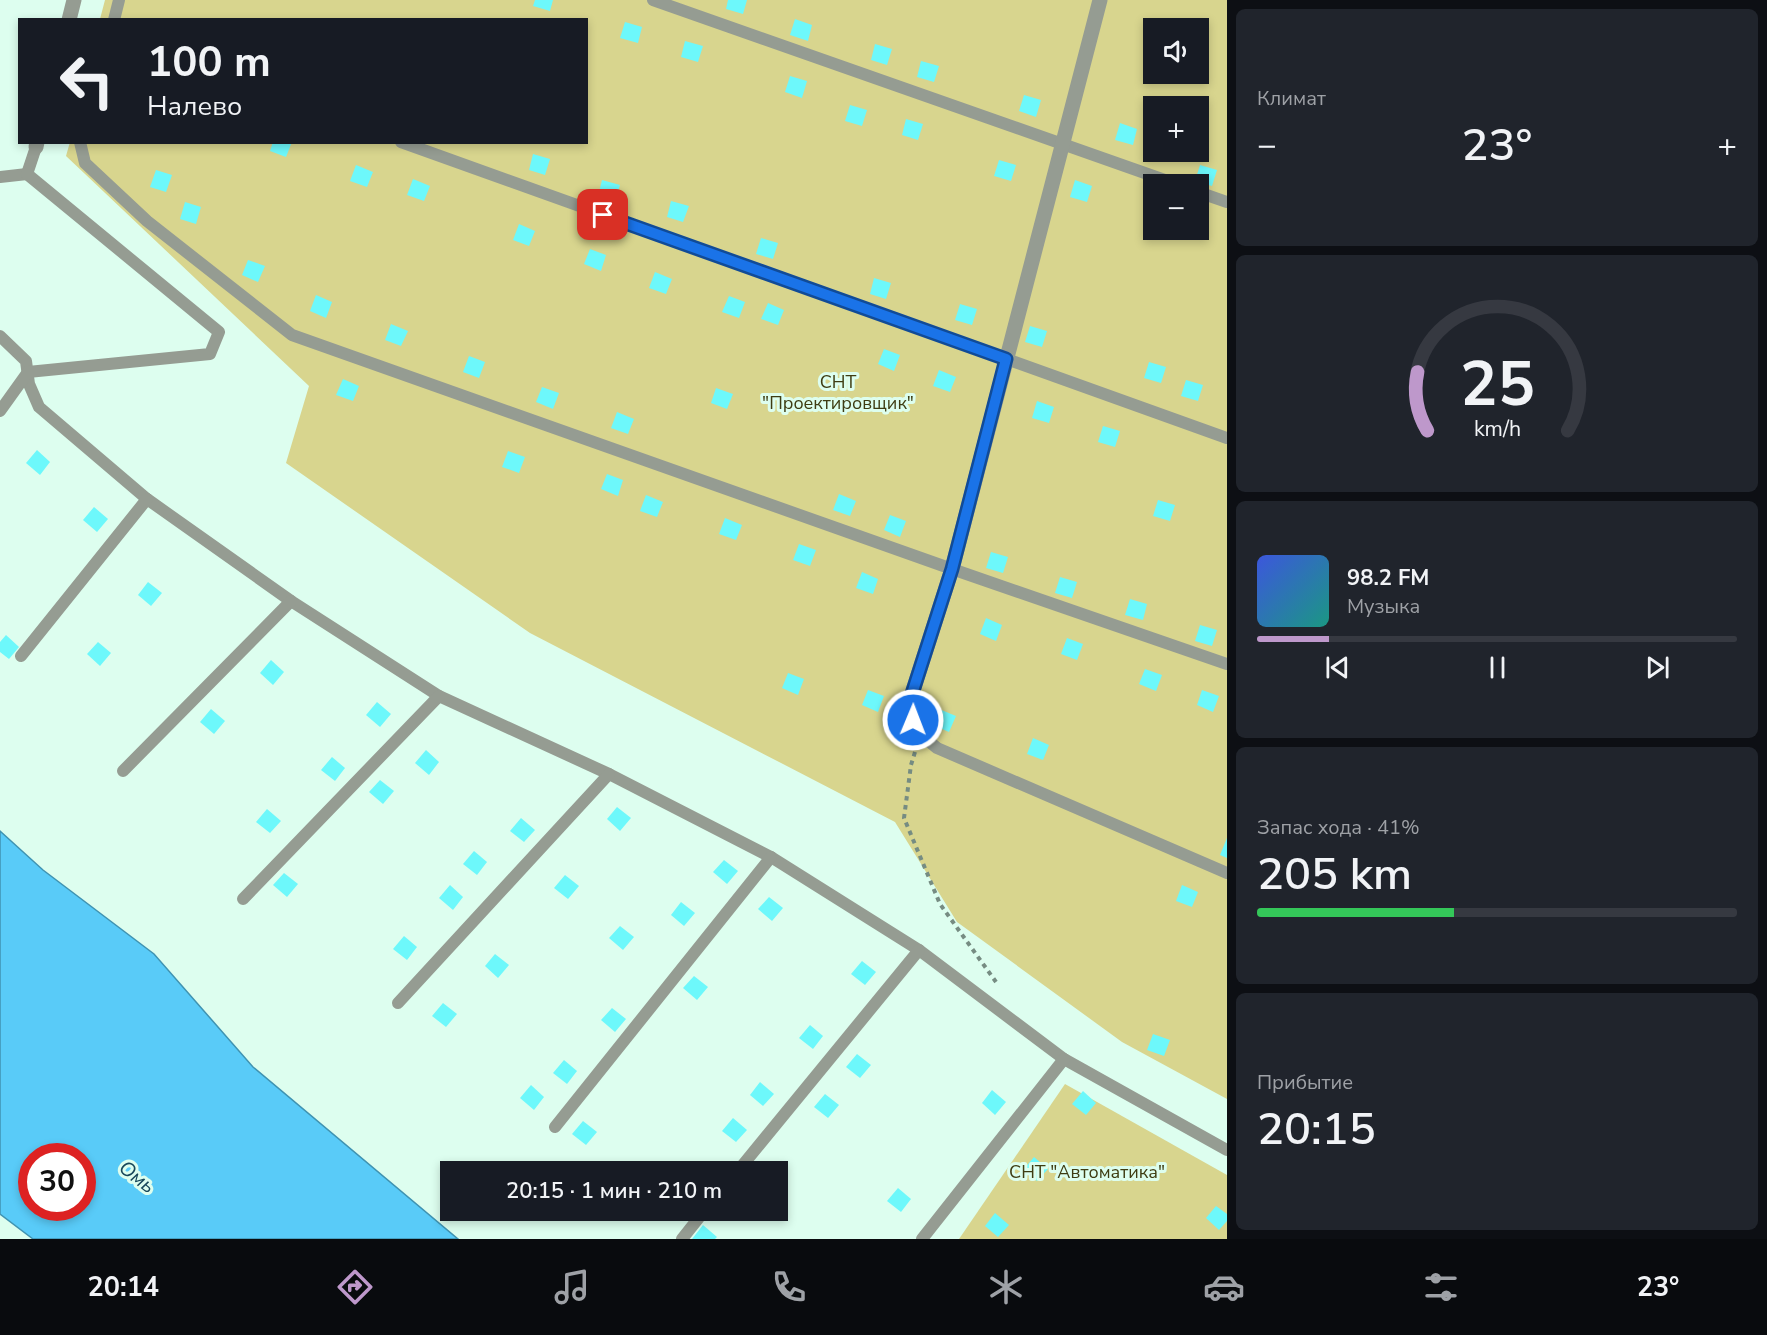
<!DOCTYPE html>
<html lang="ru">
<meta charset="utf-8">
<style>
body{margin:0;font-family:"Nunito Sans",sans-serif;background:#20242c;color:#f1f3f6;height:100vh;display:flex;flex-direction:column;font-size:22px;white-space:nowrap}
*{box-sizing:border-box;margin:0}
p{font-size:20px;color:#9ea1a6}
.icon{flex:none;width:33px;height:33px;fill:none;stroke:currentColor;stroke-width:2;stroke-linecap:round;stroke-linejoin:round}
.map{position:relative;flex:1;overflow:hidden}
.panel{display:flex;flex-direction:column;gap:9px;padding:9px;background:#0d0f14;width:540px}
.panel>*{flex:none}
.top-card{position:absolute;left:18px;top:18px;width:570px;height:126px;border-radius:0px;box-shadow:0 3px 9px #0003;background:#171b24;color:#f1f3f6;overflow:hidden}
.fabs{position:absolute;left:1143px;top:18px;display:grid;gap:12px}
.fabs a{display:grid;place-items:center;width:66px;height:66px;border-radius:0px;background:#171b24;box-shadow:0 3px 9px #0003;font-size:30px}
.speed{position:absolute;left:18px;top:1143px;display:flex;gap:12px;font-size:30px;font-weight:700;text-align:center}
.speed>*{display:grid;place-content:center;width:78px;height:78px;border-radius:50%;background:#171b24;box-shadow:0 3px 9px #0003;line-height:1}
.speed .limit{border:9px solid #d22;background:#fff;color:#111}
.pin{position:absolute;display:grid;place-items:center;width:51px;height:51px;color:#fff;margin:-26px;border-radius:12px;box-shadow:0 3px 9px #0006}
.me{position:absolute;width:66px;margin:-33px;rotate:1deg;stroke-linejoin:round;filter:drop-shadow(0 0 4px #0008)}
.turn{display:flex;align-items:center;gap:21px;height:126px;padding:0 30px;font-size:27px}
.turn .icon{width:78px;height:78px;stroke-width:2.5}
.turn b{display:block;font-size:42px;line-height:51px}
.big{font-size:45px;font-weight:600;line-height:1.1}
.panel .widget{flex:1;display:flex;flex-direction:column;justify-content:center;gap:9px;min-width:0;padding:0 21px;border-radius:9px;background:#20242c}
.panel .dial{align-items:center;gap:0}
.dial svg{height:156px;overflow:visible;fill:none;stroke:#363941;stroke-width:7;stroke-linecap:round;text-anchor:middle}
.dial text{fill:#f1f3f6;stroke:none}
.song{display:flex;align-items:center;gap:18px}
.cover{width:72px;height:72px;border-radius:9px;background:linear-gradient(135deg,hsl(230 70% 55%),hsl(170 70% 35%))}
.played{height:6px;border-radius:3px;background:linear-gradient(90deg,#be98cb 15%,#363941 15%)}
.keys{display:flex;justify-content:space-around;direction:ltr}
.heat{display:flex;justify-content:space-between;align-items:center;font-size:33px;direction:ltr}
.charge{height:9px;border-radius:4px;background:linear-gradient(90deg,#34c759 41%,#363941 0)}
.trip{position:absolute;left:440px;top:1161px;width:348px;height:60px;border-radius:0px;background:#171b24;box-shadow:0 3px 9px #0003;font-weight:600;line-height:60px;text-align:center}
.menu{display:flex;height:96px;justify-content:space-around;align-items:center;background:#090b0e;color:#9ea1a6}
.menu .icon{width:42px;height:42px}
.menu .active{color:#be98cb}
.menu b{font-size:27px;color:#f1f3f6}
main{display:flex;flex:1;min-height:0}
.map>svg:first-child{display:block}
</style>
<main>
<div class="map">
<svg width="1227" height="1239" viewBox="0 0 1227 1239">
<rect width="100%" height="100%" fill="#ddfeef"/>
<!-- green -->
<g fill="#d8d58e" fill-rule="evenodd">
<path d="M105 0H1227V1099L1122 1042 957 922 895 822 530 633 286 463 309 386 66 156 70 142H586V20L100 19ZM1154 28H1198V74H1154ZM1154 106H1198V152H1154ZM1154 184H1198V230H1154Z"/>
<path d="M1065 1084 1227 1175V1239H959Z"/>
</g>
<!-- water -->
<path fill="#59cbf8" stroke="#4093b1" stroke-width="1.5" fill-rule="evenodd" d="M0 831 43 870 154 954 253 1067 458 1239H33L0 1214ZM32 1156H82V1208H32Z"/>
<!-- building -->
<g fill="#6df8fb">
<path d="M535 0H553L550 11 533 6Z"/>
<path d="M728 0H747L743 14 726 9Z"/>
<path d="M795 19 812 25 808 41 790 35Z"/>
<path d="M625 22 642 27 638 43 620 38Z"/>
<path d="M685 41 703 46 698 62 681 57Z"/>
<path d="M875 44 892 49 887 65 871 60Z"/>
<path d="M921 61 939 66 934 82 917 77Z"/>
<path d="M790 76 807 81 802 98 785 92Z"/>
<path d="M1024 95 1041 100 1036 117 1019 111Z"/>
<path d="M850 105 867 110 862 126 845 121Z"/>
<path d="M906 119 923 124 918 140 902 135Z"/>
<path d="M1120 123 1137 129 1133 145 1115 140Z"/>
<path d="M273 142H292L286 157 270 151Z"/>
<path d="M533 154 550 159 545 175 529 170Z"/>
<path d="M999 160 1016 165 1011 181 994 176Z"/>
<path d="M356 165 373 172 367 187 350 181Z"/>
<path d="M1200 165 1217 170 1212 186 1195 181Z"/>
<path d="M156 170 172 175 166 192 150 187Z"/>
<path d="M413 179 430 186 424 201 407 195Z"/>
<path d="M602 180 620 185 615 201 598 196Z"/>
<path d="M1075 180 1092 186 1087 202 1070 197Z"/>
<path d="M671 201 689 206 683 222 667 217Z"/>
<path d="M185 202 201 207 196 224 180 219Z"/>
<path d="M519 224 535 231 529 246 513 240Z"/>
<path d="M761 238 778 243 773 259 756 254Z"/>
<path d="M590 249 606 255 601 271 584 264Z"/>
<path d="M248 260 265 266 258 282 242 275Z"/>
<path d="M655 272 672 279 666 294 649 288Z"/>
<path d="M874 278 891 283 886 299 870 294Z"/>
<path d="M316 295 332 302 326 318 310 311Z"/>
<path d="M729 296 745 302 739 318 722 312Z"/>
<path d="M768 303 784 310 778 325 761 319Z"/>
<path d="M960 304 977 309 972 325 955 320Z"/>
<path d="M391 324 408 331 401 346 385 340Z"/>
<path d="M1030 326 1047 331 1042 347 1025 342Z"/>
<path d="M884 349 900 355 894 371 878 364Z"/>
<path d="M469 356 485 362 479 378 463 372Z"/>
<path d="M1149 362 1166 367 1161 383 1144 378Z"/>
<path d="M939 370 956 377 950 392 933 386Z"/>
<path d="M343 379 359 386 353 401 336 395Z"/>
<path d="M1186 380 1203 385 1198 401 1181 396Z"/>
<path d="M542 387 559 393 553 409 536 402Z"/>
<path d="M716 388 733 394 727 409 711 403Z"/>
<path d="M1037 401 1054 407 1049 423 1032 418Z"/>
<path d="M617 412 634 419 628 434 611 428Z"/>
<path d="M1103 426 1120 431 1115 447 1098 442Z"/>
<path d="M37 450 50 462 40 475 26 463Z"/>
<path d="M508 451 525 457 519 473 502 467Z"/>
<path d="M607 474 623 480 618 496 601 489Z"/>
<path d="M839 494 856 501 850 516 833 510Z"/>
<path d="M646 495 663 502 657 517 640 511Z"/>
<path d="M1158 500 1175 505 1170 521 1153 516Z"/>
<path d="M94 507 108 519 97 532 83 520Z"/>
<path d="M890 515 906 521 900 537 884 530Z"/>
<path d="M725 518 742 525 736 540 719 534Z"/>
<path d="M799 544 816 550 810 566 793 560Z"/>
<path d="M991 552 1008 557 1003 573 986 568Z"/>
<path d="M862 572 878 579 873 594 856 588Z"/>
<path d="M1060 577 1077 582 1072 598 1055 593Z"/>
<path d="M148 582 162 593 151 606 138 595Z"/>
<path d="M1130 599 1147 604 1143 620 1125 615Z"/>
<path d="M986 618 1002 625 996 641 980 634Z"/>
<path d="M1200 625 1217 630 1212 646 1195 641Z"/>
<path d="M6 635 19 647 9 659 0 652V642Z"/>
<path d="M1067 638 1083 644 1077 660 1061 654Z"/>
<path d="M98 642 111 653 100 666 87 654Z"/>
<path d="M271 660 284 672 273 685 260 673Z"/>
<path d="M1145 669 1162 675 1156 691 1139 684Z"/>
<path d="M788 673 804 679 798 695 782 688Z"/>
<path d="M868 690 884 696 878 712 862 705Z"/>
<path d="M1202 690 1219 696 1213 712 1197 705Z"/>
<path d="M377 702 391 714 380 727 366 715Z"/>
<path d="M211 709 225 721 214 734 200 722Z"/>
<path d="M939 709 956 716 949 732 933 725Z"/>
<path d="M1033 738 1049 745 1043 760 1027 754Z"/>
<path d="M426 750 439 762 429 775 415 763Z"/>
<path d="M332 757 345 768 335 781 321 770Z"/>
<path d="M380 780 394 791 383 804 369 792Z"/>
<path d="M617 807 631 818 620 831 607 819Z"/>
<path d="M267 809 281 821 270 833 256 822Z"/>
<path d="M521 818 535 830 524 842 510 831Z"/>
<path d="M1227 838V858L1220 855Z"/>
<path d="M474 851 487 862 477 875 463 864Z"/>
<path d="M724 860 738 871 727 884 713 872Z"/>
<path d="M284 873 298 884 287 897 273 885Z"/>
<path d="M565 875 579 886 568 899 554 888Z"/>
<path d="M450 885 463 897 453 910 439 898Z"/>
<path d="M1182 885 1198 892 1192 907 1176 901Z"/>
<path d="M769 897 783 908 772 921 758 909Z"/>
<path d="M681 902 695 913 684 926 671 915Z"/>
<path d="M620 926 634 937 623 950 609 938Z"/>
<path d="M404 936 417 947 407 960 393 949Z"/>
<path d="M495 954 509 965 498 978 485 966Z"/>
<path d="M862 961 876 972 865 985 851 974Z"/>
<path d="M694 976 708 987 697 1000 683 988Z"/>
<path d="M443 1003 457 1014 446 1027 432 1016Z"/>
<path d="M612 1008 626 1019 615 1032 601 1020Z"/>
<path d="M810 1025 823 1036 813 1049 799 1038Z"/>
<path d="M1153 1034 1170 1040 1164 1056 1147 1050Z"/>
<path d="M857 1054 871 1065 860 1078 846 1067Z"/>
<path d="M564 1060 577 1071 567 1084 553 1073Z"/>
<path d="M760 1082 774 1094 763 1106 750 1095Z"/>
<path d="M531 1085 544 1097 534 1110 520 1098Z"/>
<path d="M992 1090 1006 1102 995 1115 982 1103Z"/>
<path d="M1083 1091 1096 1103 1086 1115 1072 1104Z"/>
<path d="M825 1094 839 1105 828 1118 814 1107Z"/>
<path d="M733 1118 747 1130 736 1142 722 1131Z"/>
<path d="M583 1121 597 1132 586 1145 572 1134Z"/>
<path d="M1034 1157 1048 1169 1037 1181 1023 1170Z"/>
<path d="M898 1188 911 1199 901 1212 887 1201Z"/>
<path d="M1216 1206 1227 1214V1221L1219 1230 1206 1218Z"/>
<path d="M995 1213 1009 1225 998 1237 985 1226Z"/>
<path d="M703 1225 717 1237 715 1239H692Z"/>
</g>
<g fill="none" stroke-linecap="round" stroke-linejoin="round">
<!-- path -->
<path stroke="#768c82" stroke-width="4" stroke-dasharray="4.5 4.5" stroke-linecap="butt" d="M915 752 911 765 904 818 940 904 996 982"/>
<!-- service -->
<g stroke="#959c92" stroke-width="12">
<path d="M653 0 1176 184"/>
<path d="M114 20 119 0"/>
<path d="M80 142 85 163 147 221 292 335 952 569 1227 664"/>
<path d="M401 142 1227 438"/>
<path d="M0 177 27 174"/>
<path d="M1198 192 1227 202"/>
<path d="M0 336 26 361 29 384 39 407 147 499 291 601 439 696 609 774 771 857 919 950 1064 1059 1227 1150"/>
<path d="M0 411 28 372 210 354 219 332 27 174 36 147"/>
<path d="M21 656 147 499"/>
<path d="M920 734 937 748 1227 873"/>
<path d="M123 771 291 601"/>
<path d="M243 899 439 696"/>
<path d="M398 1003 609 774"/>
<path d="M555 1127 771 857"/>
<path d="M737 1172 919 950"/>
<path d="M682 1239 705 1210"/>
<path d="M922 1239 1064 1059"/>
</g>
<!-- minor -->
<g stroke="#959c92" stroke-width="15">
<path d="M69 20 74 0"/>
<path d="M36 147 37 142"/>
<path d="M920 734 913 720 910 700 952 569 1100 0"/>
</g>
</g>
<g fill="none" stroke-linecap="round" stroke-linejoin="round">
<!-- route casing -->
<g stroke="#114b97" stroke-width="15">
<path id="route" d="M603 215 1006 359 952 569 910 700 913 720"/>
</g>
<!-- route -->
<use href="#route" stroke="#1a73e8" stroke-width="10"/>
</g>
<g text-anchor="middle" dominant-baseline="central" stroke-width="6" stroke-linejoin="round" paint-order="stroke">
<!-- park labels -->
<g font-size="18" fill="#3e3c12" stroke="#ddfeef">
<text x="838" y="382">СНТ<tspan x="838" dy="21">"Проектировщик"</tspan></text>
<text x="1087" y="1172">СНТ "Автоматика"</text>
</g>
<!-- water labels -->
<g font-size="20" font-style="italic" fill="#17475a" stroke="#ddfeef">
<text transform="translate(137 1177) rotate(38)">Омь</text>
</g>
</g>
</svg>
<div class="fabs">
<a><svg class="icon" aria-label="sound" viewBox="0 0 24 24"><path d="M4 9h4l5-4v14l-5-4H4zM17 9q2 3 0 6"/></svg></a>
<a>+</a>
<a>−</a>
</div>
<div class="speed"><div class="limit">30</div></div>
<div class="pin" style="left:603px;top:215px;background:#d93025"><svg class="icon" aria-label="arrive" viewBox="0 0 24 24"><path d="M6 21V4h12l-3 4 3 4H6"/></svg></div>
<svg class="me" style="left:913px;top:720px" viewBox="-20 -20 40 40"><circle r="17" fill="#1a73e8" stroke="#fff" stroke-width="3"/><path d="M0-11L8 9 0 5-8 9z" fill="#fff"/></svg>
<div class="trip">20:15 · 1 мин · 210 m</div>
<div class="top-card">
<div class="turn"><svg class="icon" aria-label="left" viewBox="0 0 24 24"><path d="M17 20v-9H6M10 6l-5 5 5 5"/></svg><div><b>100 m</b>Налево</div></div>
</div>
</div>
<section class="panel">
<div class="widget"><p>Климат</p>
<div class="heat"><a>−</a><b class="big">23°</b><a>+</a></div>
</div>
<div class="widget dial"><svg viewBox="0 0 100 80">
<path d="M14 69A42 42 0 1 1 86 69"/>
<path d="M14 69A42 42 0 0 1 9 39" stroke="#be98cb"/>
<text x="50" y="56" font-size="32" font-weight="700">25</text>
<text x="50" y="72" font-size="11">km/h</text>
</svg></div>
<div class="widget">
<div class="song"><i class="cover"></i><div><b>98.2 FM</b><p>Музыка</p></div></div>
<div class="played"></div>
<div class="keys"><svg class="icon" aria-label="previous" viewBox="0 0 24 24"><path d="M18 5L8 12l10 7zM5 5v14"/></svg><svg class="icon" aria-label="pause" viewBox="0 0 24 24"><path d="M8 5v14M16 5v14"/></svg><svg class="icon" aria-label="next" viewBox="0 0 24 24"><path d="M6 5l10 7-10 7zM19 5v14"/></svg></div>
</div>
<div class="widget"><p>Запас хода · 41%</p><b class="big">205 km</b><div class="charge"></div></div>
<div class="widget"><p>Прибытие</p><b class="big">20:15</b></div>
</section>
</main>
<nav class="menu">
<b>20:14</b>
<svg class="icon active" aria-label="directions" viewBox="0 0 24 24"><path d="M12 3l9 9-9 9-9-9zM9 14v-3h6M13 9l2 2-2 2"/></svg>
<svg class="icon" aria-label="music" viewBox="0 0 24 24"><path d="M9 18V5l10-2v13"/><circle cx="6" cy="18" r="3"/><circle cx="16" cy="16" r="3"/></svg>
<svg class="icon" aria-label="phone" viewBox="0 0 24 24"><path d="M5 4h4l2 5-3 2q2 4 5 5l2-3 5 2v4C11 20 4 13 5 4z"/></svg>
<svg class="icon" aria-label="climate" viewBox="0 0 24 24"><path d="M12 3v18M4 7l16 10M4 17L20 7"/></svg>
<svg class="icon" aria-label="car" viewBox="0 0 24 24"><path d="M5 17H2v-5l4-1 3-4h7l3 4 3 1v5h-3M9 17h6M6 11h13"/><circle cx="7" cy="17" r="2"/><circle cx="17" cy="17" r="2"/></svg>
<svg class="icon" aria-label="filters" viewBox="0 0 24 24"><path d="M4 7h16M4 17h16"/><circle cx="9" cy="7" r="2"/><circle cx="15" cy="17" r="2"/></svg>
<b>23°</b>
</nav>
